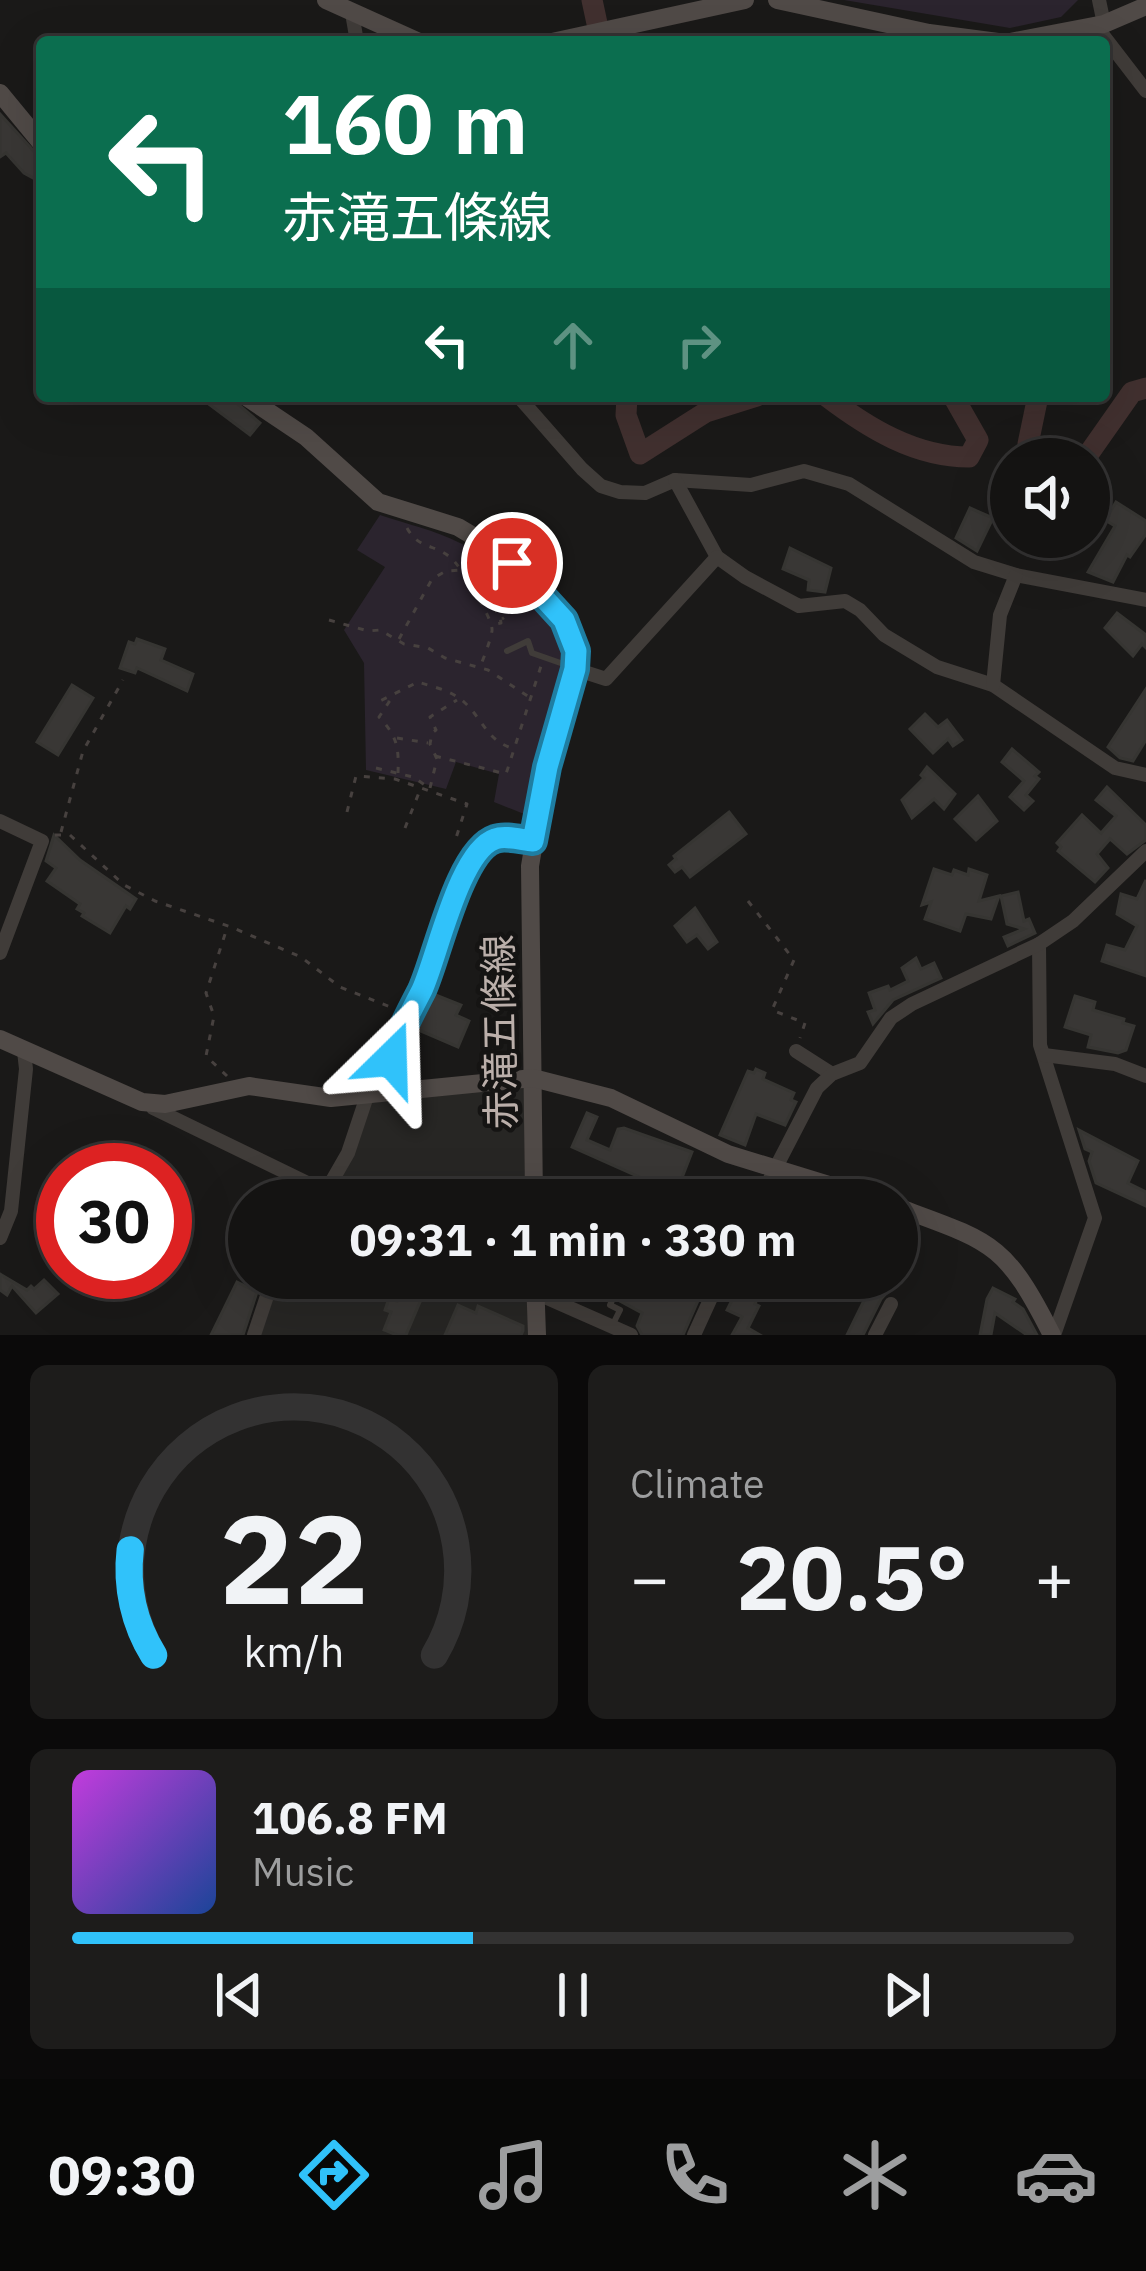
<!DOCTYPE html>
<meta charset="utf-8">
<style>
body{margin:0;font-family:"IBM Plex Sans","Noto Sans JP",sans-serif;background:#1d1c1b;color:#f1f3f6;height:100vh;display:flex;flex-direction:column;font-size:45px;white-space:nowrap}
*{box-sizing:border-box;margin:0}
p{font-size:39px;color:#9d9e9f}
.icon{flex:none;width:66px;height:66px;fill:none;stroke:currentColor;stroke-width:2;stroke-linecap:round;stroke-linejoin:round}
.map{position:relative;height:1335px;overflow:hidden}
.details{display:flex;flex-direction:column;gap:30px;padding:30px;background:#0b0a0a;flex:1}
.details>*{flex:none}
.top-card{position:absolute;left:36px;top:36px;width:1074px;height:366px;border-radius:12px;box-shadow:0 12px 48px #0002,0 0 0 3px #333232;background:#0b6e4f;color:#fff;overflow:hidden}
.tools{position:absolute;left:990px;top:438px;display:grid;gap:24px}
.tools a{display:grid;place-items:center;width:120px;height:120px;border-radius:50%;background:#141312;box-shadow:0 12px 48px #0002,0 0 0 3px #333232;font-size:60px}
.speed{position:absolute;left:36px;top:1143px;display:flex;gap:24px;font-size:60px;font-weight:700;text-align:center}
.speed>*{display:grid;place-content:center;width:156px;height:156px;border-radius:50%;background:#141312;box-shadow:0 12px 48px #0002,0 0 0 3px #333232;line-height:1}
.speed .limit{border:18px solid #d22;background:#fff;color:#111}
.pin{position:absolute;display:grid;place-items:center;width:102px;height:102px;color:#fff;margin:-51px;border:6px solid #fff;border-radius:50%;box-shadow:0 3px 12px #0007}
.me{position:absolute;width:132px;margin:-66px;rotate:22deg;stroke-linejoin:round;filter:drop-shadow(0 0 9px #0008)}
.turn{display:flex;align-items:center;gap:42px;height:252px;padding:0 48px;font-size:54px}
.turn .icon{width:156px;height:156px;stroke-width:2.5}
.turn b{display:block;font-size:84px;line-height:102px}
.lanes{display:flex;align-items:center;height:114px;padding:0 48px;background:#0003;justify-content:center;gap:60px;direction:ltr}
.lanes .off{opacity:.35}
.big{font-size:90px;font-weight:700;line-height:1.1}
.details .tile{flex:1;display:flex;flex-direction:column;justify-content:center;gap:18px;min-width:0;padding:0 42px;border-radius:18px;background:#1d1c1b}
.details .dial{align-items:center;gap:0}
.dial svg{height:312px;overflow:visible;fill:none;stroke:#333232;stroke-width:7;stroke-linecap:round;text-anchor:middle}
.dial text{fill:#f1f3f6;stroke:none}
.song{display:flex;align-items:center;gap:36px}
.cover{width:144px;height:144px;border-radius:18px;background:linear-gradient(135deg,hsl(290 70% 55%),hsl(220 70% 35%))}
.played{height:12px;border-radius:6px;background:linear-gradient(90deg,#30c2fa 40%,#333232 40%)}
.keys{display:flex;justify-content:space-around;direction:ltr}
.heat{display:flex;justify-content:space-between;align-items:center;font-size:66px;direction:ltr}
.details .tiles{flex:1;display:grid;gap:30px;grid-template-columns:1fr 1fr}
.tile:last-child{grid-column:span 2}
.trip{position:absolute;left:228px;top:1179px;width:690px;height:120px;border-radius:60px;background:#141312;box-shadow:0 12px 48px #0002,0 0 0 3px #333232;font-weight:700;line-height:120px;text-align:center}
.tabs{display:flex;height:192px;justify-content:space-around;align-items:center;background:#080807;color:#9d9e9f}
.tabs .icon{width:84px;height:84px}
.tabs .on{color:#30c2fa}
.tabs b{font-size:54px;color:#f1f3f6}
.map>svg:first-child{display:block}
</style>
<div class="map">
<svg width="1146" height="1335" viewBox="0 0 1146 1335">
<rect width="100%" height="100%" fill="#1a1918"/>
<!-- built -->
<g fill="#272624">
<path d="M524 1086 525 1200H327L371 1103Z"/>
<path d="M279 1278H526L529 1335H259Z"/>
</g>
<!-- green -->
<g fill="#2b242e">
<path d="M844 0H1078L1061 17 1010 28Z"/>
<path d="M380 515C406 524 435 530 460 543 498 561 566 622 563 668 561 710 536 772 524 814L494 802 499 774 456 762 446 789 366 770 364 663 344 630 385 567 357 550Z"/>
</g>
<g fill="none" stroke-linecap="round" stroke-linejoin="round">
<!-- river -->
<g stroke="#41302f" stroke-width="21">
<path d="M592 0 601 42"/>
<path d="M627 396 626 415 640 454 706 412 757 396"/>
<path d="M826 396C868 428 915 457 969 457L978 440 953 396"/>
<path d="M1029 459 1028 444 1038 396"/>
<path d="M1085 459 1132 392 1146 388"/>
</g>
</g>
<!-- building -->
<g fill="#393735" stroke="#363532" stroke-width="3">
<path d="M0 114 42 160V175L35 179 24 173 6 153 0 157Z"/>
<path d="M198 396 232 399 260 423 250 435Z"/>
<path d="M1116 502 1146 521V534L1130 557 1127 555 1113 582 1088 572 1115 526 1105 520Z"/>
<path d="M970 508 993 518 977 551 956 538Z"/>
<path d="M790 548 831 568 825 592 808 590 809 580 783 569Z"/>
<path d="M1117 613 1146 635V648L1142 644 1133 656 1105 628Z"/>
<path d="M137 639 165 649 161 660 193 674 187 691 137 668 135 673 120 668 129 642 135 644Z"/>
<path d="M72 685 93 698 58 755 37 742Z"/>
<path d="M1146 689V740L1133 761 1120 758 1108 747Z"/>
<path d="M925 714 938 727 947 720 962 740 953 746 948 739 933 753 910 729Z"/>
<path d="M1012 749 1039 772 1035 776 1039 779 1026 795 1033 801 1024 810 1010 797 1024 781 1002 762Z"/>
<path d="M927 767 955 794 944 809 934 799 912 818 902 800 924 778 921 775Z"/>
<path d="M1107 787 1146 825V840L1127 854 1110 839 1097 854 1108 868 1095 882 1058 851 1061 847 1057 843 1082 815 1101 833 1116 816 1096 800Z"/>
<path d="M978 796 997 821 976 840 955 819Z"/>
<path d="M729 812 746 834 690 877 682 867 675 872 669 865 676 859 674 856Z"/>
<path d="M54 835 80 860 136 899 130 909 126 906 110 933 82 916 84 913 77 909 80 904 47 881 56 868 46 861Z"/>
<path d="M934 869 952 875 954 870 968 875 969 869 987 875 979 901 999 896 991 919 966 914 960 931 925 919 931 902 922 905Z"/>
<path d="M1146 880V976L1102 961 1107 945 1125 950 1137 926 1117 914 1121 894 1137 899Z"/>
<path d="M1018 892 1024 921 1029 919 1035 933 1008 946 1004 937 1024 929 1007 924 1001 896Z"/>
<path d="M695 908 717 942 708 949 697 935 687 942 675 926Z"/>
<path d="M916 958 921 969 934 963 941 978 893 1000 873 1024 868 1012 875 1010 869 993 888 986 890 990 908 981 902 968Z"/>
<path d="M433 994 461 1005 456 1015 469 1021 458 1047 416 1029Z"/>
<path d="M1075 996 1095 1002 1093 1010 1124 1019 1123 1023 1134 1026 1126 1050 1118 1053 1088 1047 1091 1035 1065 1027Z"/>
<path d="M756 1069 765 1073 763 1079 794 1093 791 1100 796 1102 785 1125 756 1114 745 1145 720 1135 748 1071 754 1073Z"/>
<path d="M587 1113 597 1117 587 1140 610 1150 618 1129 624 1128 692 1152 678 1188 657 1179 655 1184 572 1147Z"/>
<path d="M1079 1130 1138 1161 1128 1183 1146 1192V1206L1096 1183 1089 1161 1092 1152 1085 1149Z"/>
<path d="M0 1274 27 1290 31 1286 34 1289 44 1280 58 1294 36 1313 12 1286 7 1295 0 1290Z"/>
<path d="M630 1278 652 1284 655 1278H708L683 1335H642L637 1326 642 1313 620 1301Z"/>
<path d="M743 1278H761L758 1284 763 1286 755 1304 759 1306 748 1328 760 1335H732L742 1317 727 1310Z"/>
<path d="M875 1278H888L894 1281 893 1286 881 1299 863 1335H847Z"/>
<path d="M237 1282 257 1292 243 1335H211Z"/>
<path d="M403 1286 423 1295 406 1335H397L384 1330 391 1312 385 1310 389 1298 397 1301Z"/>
<path d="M993 1288 1015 1299 1013 1302 1023 1309 1037 1335H1027L995 1313 991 1335H980L987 1299Z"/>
<path d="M458 1305 476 1313 478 1306 523 1326V1331L521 1335H445Z"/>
</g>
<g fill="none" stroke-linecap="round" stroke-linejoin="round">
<!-- path -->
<g stroke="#47413f" stroke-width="3" stroke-dasharray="6 9" stroke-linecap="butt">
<path d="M407 528C419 550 434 543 451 558 461 566 494 620 492 631 490 642 484 657 480 667"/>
<path d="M476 577 512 612 502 619"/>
<path d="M329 620 368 631 380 630 404 644 428 648 445 658 488 670 532 699"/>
<path d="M399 639 432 579 446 571 461 570 473 576 500 617 501 623 494 624"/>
<path d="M397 738 428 743"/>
<path d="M435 756 506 774 542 663"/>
<path d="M376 768 413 777 428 787"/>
<path d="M398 773C399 747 397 736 379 717L389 702 380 701 418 682C433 687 451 690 464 702 483 719 487 742 515 749"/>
<path d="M430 788 437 759 430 744 432 733 436 730 430 717 457 700"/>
<path d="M347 812 356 776 395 779 467 804 454 844"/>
<path d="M405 828 420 790"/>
<path d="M61 832 83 751 123 680"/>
<path d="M55 835H70L124 885 155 901 231 927 301 957 340 987 398 1010"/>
<path d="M748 901 794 960 772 1010 805 1023 800 1038"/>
<path d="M227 1076 206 1056 214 1016 206 993 227 928"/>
</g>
<!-- lane -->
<g stroke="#403c39" stroke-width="6">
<path d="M507 651 528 641 532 653 572 667"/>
<path d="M613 1324 620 1310 610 1305 622 1278"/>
</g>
<!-- street -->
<g stroke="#403c39" stroke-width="14">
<path d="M1099 0 1104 24"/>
<path d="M352 13 357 42"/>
<path d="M1096 26 1146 91"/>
<path d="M518 396 582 469 601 486 620 492 645 493 675 480 751 485 804 471 849 484 974 562 1016 575 1146 600"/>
<path d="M675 480 717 557 745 577 799 606 845 601 860 610 884 635 937 667 993 685 1115 768 1146 775"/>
<path d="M575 669 606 679 717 557"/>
<path d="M993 685 1000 615 1016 575"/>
<path d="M0 821 42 841 0 953"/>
<path d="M1039 944 1040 1045 1095 1218 1054 1335"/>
<path d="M796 1051 832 1074"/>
<path d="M1044 1055 1115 1064 1146 1076"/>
<path d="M153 1108 326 1192"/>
<path d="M321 1200 348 1153 371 1084 391 1059 409 1010 423 989 438 935 466 874 489 842 498 837 533 841"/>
<path d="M759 1200 817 1088 832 1074 860 1063 891 1018 912 1004 1039 944 1073 921 1146 851"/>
<path d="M0 1238 11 1211 26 1069 24 1051"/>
<path d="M536 1293 631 1335"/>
<path d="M254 1335 273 1278"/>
<path d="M694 1335 720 1278"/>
<path d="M875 1335 891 1304"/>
</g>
<!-- secondary -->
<g stroke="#504a47" stroke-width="18">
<path d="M326 0 419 42"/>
<path d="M777 0 929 33 998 42"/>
<path d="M552 42 745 0"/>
<path d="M1010 42 1104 24 1146 6"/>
<path d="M0 93 42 144"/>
<path d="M245 396 306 437 378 502 458 527 493 548 552 605 573 637 575 669 547 767 530 866 534 1200"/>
<path d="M0 1039 142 1102 165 1104 249 1086 331 1098 533 1078 611 1098 728 1154 878 1200"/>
<path d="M897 1207C992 1242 1005 1242 1052 1335"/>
<path d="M535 1278 537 1335"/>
</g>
</g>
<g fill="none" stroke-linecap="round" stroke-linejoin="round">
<!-- route casing -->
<g stroke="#1f7ea2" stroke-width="30">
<path id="route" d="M391 1059C399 1034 410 1013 422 990 437 958 459 851 495 839 505 835 522 840 533 841L547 767 575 669 576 651 564 620 512 563"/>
</g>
<!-- route -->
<use href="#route" stroke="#30c2fa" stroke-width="21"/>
</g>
<g text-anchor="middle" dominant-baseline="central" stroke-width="9" stroke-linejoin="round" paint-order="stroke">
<!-- street labels -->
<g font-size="39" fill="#bbafaa" stroke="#151413">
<text transform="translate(499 1032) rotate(-91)">赤滝五條線</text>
</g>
</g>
</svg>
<div class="tools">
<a><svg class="icon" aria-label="sound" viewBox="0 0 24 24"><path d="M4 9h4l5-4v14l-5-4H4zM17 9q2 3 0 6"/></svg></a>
</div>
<div class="speed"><div class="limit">30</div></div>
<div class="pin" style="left:512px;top:563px;background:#d93025"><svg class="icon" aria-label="arrive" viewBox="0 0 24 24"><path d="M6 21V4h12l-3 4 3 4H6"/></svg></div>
<svg class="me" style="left:391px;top:1059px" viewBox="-20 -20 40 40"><path d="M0-17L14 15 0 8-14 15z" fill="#30c2fa" stroke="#fff" stroke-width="4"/></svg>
<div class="trip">09:31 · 1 min · 330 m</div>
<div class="top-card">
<div class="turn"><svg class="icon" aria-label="left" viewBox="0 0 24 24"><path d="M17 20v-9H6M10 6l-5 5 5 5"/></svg><div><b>160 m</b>赤滝五條線</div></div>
<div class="lanes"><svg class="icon" aria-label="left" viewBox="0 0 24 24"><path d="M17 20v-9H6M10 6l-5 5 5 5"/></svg><svg class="icon off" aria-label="ahead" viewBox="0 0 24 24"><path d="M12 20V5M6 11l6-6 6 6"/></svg><svg class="icon off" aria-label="right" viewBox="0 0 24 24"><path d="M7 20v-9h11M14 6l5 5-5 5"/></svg></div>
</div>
</div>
<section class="details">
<div class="tiles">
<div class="tile dial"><svg viewBox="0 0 100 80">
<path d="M14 69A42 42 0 1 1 86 69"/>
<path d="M14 69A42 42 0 0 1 8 42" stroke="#30c2fa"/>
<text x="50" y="56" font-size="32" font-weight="700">22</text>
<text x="50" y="72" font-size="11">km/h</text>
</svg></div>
<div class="tile"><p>Climate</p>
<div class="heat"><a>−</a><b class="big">20.5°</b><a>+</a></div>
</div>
<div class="tile">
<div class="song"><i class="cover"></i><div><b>106.8 FM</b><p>Music</p></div></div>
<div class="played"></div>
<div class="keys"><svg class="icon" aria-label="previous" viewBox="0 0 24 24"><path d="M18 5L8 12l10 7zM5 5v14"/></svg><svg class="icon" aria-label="pause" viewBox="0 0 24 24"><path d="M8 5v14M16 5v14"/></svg><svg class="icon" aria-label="next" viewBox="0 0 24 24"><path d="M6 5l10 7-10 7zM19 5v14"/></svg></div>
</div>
</div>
</section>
<nav class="tabs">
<b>09:30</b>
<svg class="icon on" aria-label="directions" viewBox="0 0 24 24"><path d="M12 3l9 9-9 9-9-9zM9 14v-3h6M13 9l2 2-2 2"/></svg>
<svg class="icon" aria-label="music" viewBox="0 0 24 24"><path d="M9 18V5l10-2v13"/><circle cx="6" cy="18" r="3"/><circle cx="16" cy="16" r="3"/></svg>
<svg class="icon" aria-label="phone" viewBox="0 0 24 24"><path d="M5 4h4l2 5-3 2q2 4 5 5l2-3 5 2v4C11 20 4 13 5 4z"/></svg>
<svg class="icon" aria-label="climate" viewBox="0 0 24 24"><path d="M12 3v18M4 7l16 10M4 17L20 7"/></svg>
<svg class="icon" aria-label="car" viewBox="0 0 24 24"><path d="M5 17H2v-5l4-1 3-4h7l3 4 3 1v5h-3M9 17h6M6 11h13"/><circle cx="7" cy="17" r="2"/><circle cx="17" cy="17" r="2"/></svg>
</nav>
